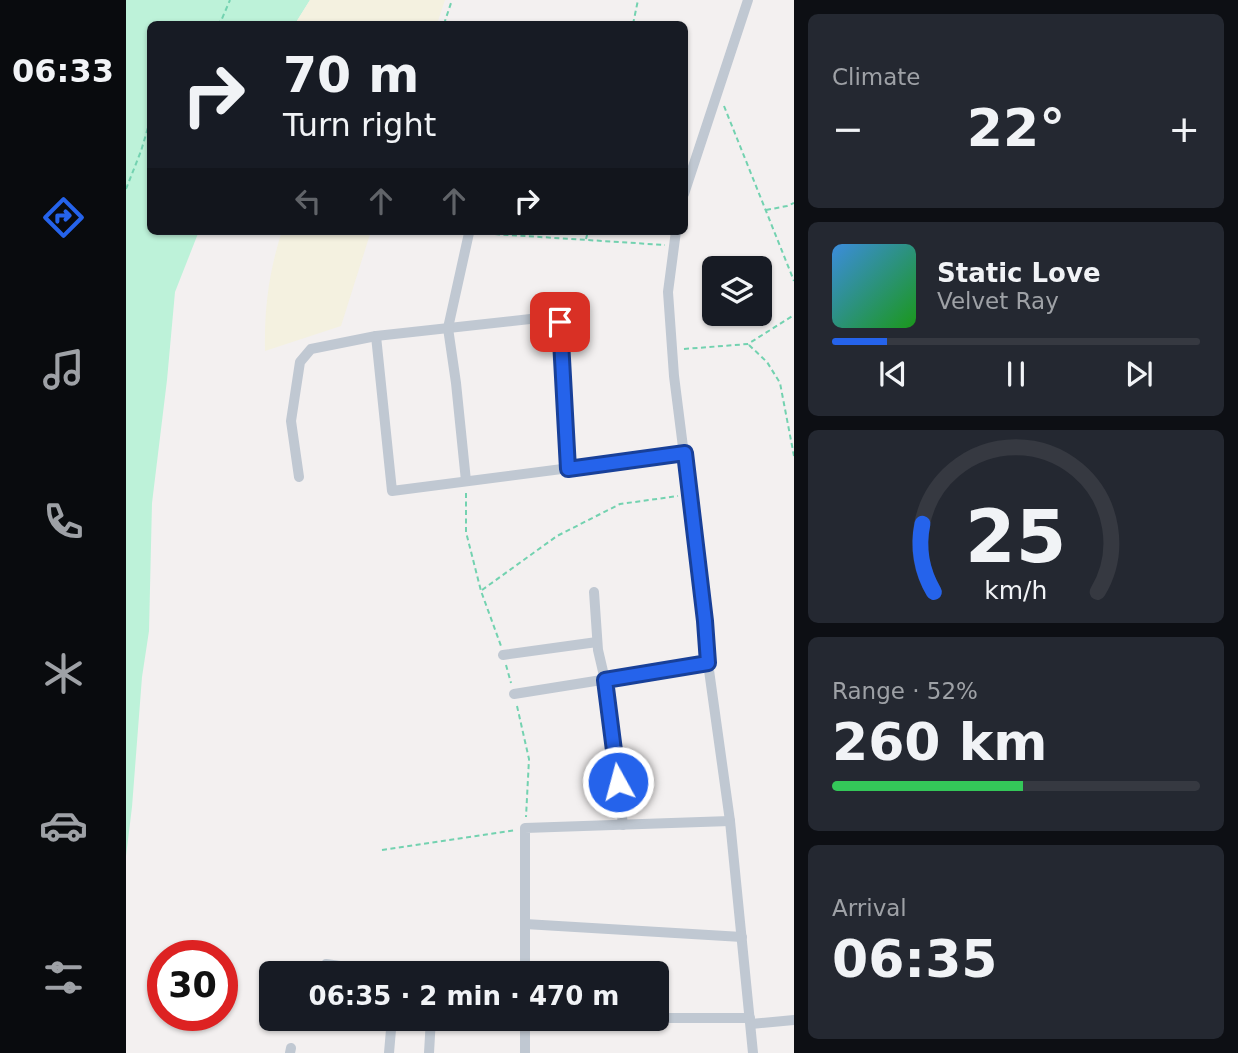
<!DOCTYPE html>
<meta charset="utf-8">
<style>
body{margin:0;font-family:"DejaVu Sans",sans-serif;background:#242831;color:#f1f3f6;height:100vh;display:flex;flex-direction:column;font-size:26px;white-space:nowrap}
*{box-sizing:border-box;margin:0}
p{font-size:23px;color:#9ea1a6}
.icon{flex:none;width:38px;height:38px;fill:none;stroke:currentColor;stroke-width:2;stroke-linecap:round;stroke-linejoin:round}
.map{position:relative;flex:1;overflow:hidden}
.details{display:flex;flex-direction:column;gap:14px;padding:14px;background:#0d0f14;width:444px}
.details>*{flex:none}
.banner{position:absolute;left:21px;top:21px;width:541px;height:214px;border-radius:10px;box-shadow:0 2px 5px #0004;background:#171b24;color:#f1f3f6;overflow:hidden}
.fabs{position:absolute;left:576px;top:256px;display:grid;gap:14px}
.fabs a{display:grid;place-items:center;width:70px;height:70px;border-radius:10px;background:#171b24;box-shadow:0 2px 5px #0004;font-size:35px}
.speed{position:absolute;left:21px;top:940px;display:flex;gap:14px;font-size:35px;font-weight:700;text-align:center}
.speed>*{display:grid;place-content:center;width:91px;height:91px;border-radius:50%;background:#171b24;box-shadow:0 2px 5px #0004;line-height:1}
.speed .limit{border:10px solid #d22;background:#fff;color:#111}
.pin{position:absolute;display:grid;place-items:center;width:60px;height:60px;color:#fff;margin:-30px;border-radius:14px;box-shadow:0 4px 10px #0006}
.me{position:absolute;width:77px;margin:-38px;rotate:353deg;stroke-linejoin:round;filter:drop-shadow(0 0 5px #0008)}
.turn{display:flex;align-items:center;gap:24px;height:147px;padding:0 21px;font-size:32px}
.turn .icon{width:91px;height:91px;stroke-width:2.5}
.turn b{display:block;font-size:49px;line-height:60px}
.lanes{display:flex;align-items:center;height:66px;padding:0 21px;background:#0003;justify-content:center;gap:35px;direction:ltr}
.lanes .off{opacity:.35}
.big{font-size:52px;font-weight:600;line-height:1.1}
.details .tile{flex:1;display:flex;flex-direction:column;justify-content:center;gap:10px;min-width:0;padding:0 24px;border-radius:10px;background:#242831}
.details .dial{align-items:center;gap:0}
.dial svg{height:182px;overflow:visible;fill:none;stroke:#363941;stroke-width:7;stroke-linecap:round;text-anchor:middle}
.dial text{fill:#f1f3f6;stroke:none}
.song{display:flex;align-items:center;gap:21px}
.cover{width:84px;height:84px;border-radius:10px;background:linear-gradient(135deg,hsl(210 70% 55%),hsl(120 70% 35%))}
.played{height:7px;border-radius:4px;background:linear-gradient(90deg,#2563eb 15%,#363941 15%)}
.keys{display:flex;justify-content:space-around;direction:ltr}
.heat{display:flex;justify-content:space-between;align-items:center;font-size:38px;direction:ltr}
.charge{height:10px;border-radius:5px;background:linear-gradient(90deg,#34c759 52%,#363941 0)}
.trip{position:absolute;left:133px;top:961px;width:410px;height:70px;border-radius:10px;background:#171b24;box-shadow:0 2px 5px #0004;font-weight:600;line-height:70px;text-align:center}
main{display:flex;flex:1;min-height:0}
.tabs{display:flex;flex-direction:column;width:126px;justify-content:space-around;align-items:center;background:#090b0e;color:#9ea1a6}
.tabs .icon{width:49px;height:49px}
.tabs .on{color:#2563eb}
.tabs b{font-size:32px;color:#f1f3f6}
.map>svg:first-child{display:block}
</style>
<main>
<nav class="tabs">
<b>06:33</b>
<svg class="icon on" aria-label="directions" viewBox="0 0 24 24"><path d="M12 3l9 9-9 9-9-9zM9 14v-3h6M13 9l2 2-2 2"/></svg>
<svg class="icon" aria-label="music" viewBox="0 0 24 24"><path d="M9 18V5l10-2v13"/><circle cx="6" cy="18" r="3"/><circle cx="16" cy="16" r="3"/></svg>
<svg class="icon" aria-label="phone" viewBox="0 0 24 24"><path d="M5 4h4l2 5-3 2q2 4 5 5l2-3 5 2v4C11 20 4 13 5 4z"/></svg>
<svg class="icon" aria-label="climate" viewBox="0 0 24 24"><path d="M12 3v18M4 7l16 10M4 17L20 7"/></svg>
<svg class="icon" aria-label="car" viewBox="0 0 24 24"><path d="M5 17H2v-5l4-1 3-4h7l3 4 3 1v5h-3M9 17h6M6 11h13"/><circle cx="7" cy="17" r="2"/><circle cx="17" cy="17" r="2"/></svg>
<svg class="icon" aria-label="filters" viewBox="0 0 24 24"><path d="M4 7h16M4 17h16"/><circle cx="9" cy="7" r="2"/><circle cx="15" cy="17" r="2"/></svg>
</nav>
<div class="map">
<svg width="668" height="1053" viewBox="0 0 668 1053">
<rect width="100%" height="100%" fill="#f3f0f0"/>
<!-- green -->
<path fill="#bdf2d9" d="M0 0H184L169 24H24V231H73L49 292 41 380 26 503 23 631 16 677 6 807 0 856Z"/>
<!-- sand -->
<g fill="#f4f1e0">
<path d="M184 0H319L311 24H169Z"/>
<path d="M156 231H245L215 326 139 351C138 309 143 271 156 231Z"/>
</g>
<g fill="none" stroke-linecap="round" stroke-linejoin="round">
<!-- path -->
<g stroke="#73d2b0" stroke-width="2" stroke-dasharray="5 3.5" stroke-linecap="butt">
<path d="M90 24 95 21 104 0"/>
<path d="M318 24 326 0"/>
<path d="M507 24 512 0"/>
<path d="M598 106 668 281"/>
<path d="M0 189 15 151 24 121"/>
<path d="M640 210 661 206 668 203"/>
<path d="M352 233 539 245"/>
<path d="M460 239 462 231"/>
<path d="M623 345 641 362 654 383 668 456"/>
<path d="M558 349 622 344 668 315"/>
<path d="M340 493V532L355 591 375 646"/>
<path d="M356 590 431 536 494 504 552 496"/>
<path d="M380 665 385 683"/>
<path d="M391 706 403 759 400 817"/>
<path d="M256 850 390 830"/>
</g>
<!-- minor -->
<g stroke="#c0c8d2" stroke-width="10">
<path d="M558 194 622 0"/>
<path d="M550 231 542 292 548 376 579 621 582 663 604 821 627 1053"/>
<path d="M250 336 266 491 559 453"/>
<path d="M173 477 165 421 174 362 185 349 250 336 422 317 429 318 434 322 442 469"/>
<path d="M340 481 330 383 322 328 343 233"/>
<path d="M468 592 472 650 479 680 497 825"/>
<path d="M377 655 471 642"/>
<path d="M388 694 582 663"/>
<path d="M399 924 616 937"/>
<path d="M200 964 263 973"/>
<path d="M399 973V828L604 821"/>
<path d="M530 1018H624"/>
<path d="M625 1024 668 1020"/>
<path d="M164 1053 165 1048"/>
<path d="M263 1053 266 1018"/>
<path d="M303 1053 305 1018"/>
<path d="M399 1053V1018H406"/>
</g>
</g>
<g fill="none" stroke-linecap="round" stroke-linejoin="round">
<!-- route casing -->
<g stroke="#184099" stroke-width="18">
<path id="route" d="M434 322 442 469 559 453 579 621 582 663 479 680 492 782"/>
</g>
<!-- route -->
<use href="#route" stroke="#2563eb" stroke-width="12"/>
</g>
</svg>
<div class="fabs">
<a><svg class="icon" aria-label="layers" viewBox="0 0 24 24"><path d="M12 4l9 5-9 5-9-5zM3 14l9 5 9-5"/></svg></a>
</div>
<div class="speed"><div class="limit">30</div></div>
<div class="pin" style="left:434px;top:322px;background:#d93025"><svg class="icon" aria-label="arrive" viewBox="0 0 24 24"><path d="M6 21V4h12l-3 4 3 4H6"/></svg></div>
<svg class="me" style="left:492px;top:782px" viewBox="-20 -20 40 40"><circle r="17" fill="#2563eb" stroke="#fff" stroke-width="3"/><path d="M0-11L8 9 0 5-8 9z" fill="#fff"/></svg>
<div class="trip">06:35 · 2 min · 470 m</div>
<div class="banner">
<div class="turn"><svg class="icon" aria-label="right" viewBox="0 0 24 24"><path d="M7 20v-9h11M14 6l5 5-5 5"/></svg><div><b>70 m</b>Turn right</div></div>
<div class="lanes"><svg class="icon off" aria-label="left" viewBox="0 0 24 24"><path d="M17 20v-9H6M10 6l-5 5 5 5"/></svg><svg class="icon off" aria-label="ahead" viewBox="0 0 24 24"><path d="M12 20V5M6 11l6-6 6 6"/></svg><svg class="icon off" aria-label="ahead" viewBox="0 0 24 24"><path d="M12 20V5M6 11l6-6 6 6"/></svg><svg class="icon" aria-label="right" viewBox="0 0 24 24"><path d="M7 20v-9h11M14 6l5 5-5 5"/></svg></div>
</div>
</div>
<section class="details">
<div class="tile"><p>Climate</p>
<div class="heat"><a>−</a><b class="big">22°</b><a>+</a></div>
</div>
<div class="tile">
<div class="song"><i class="cover"></i><div><b>Static Love</b><p>Velvet Ray</p></div></div>
<div class="played"></div>
<div class="keys"><svg class="icon" aria-label="previous" viewBox="0 0 24 24"><path d="M18 5L8 12l10 7zM5 5v14"/></svg><svg class="icon" aria-label="pause" viewBox="0 0 24 24"><path d="M8 5v14M16 5v14"/></svg><svg class="icon" aria-label="next" viewBox="0 0 24 24"><path d="M6 5l10 7-10 7zM19 5v14"/></svg></div>
</div>
<div class="tile dial"><svg viewBox="0 0 100 80">
<path d="M14 69A42 42 0 1 1 86 69"/>
<path d="M14 69A42 42 0 0 1 9 39" stroke="#2563eb"/>
<text x="50" y="56" font-size="32" font-weight="700">25</text>
<text x="50" y="72" font-size="11">km/h</text>
</svg></div>
<div class="tile"><p>Range · 52%</p><b class="big">260 km</b><div class="charge"></div></div>
<div class="tile"><p>Arrival</p><b class="big">06:35</b></div>
</section>
</main>
